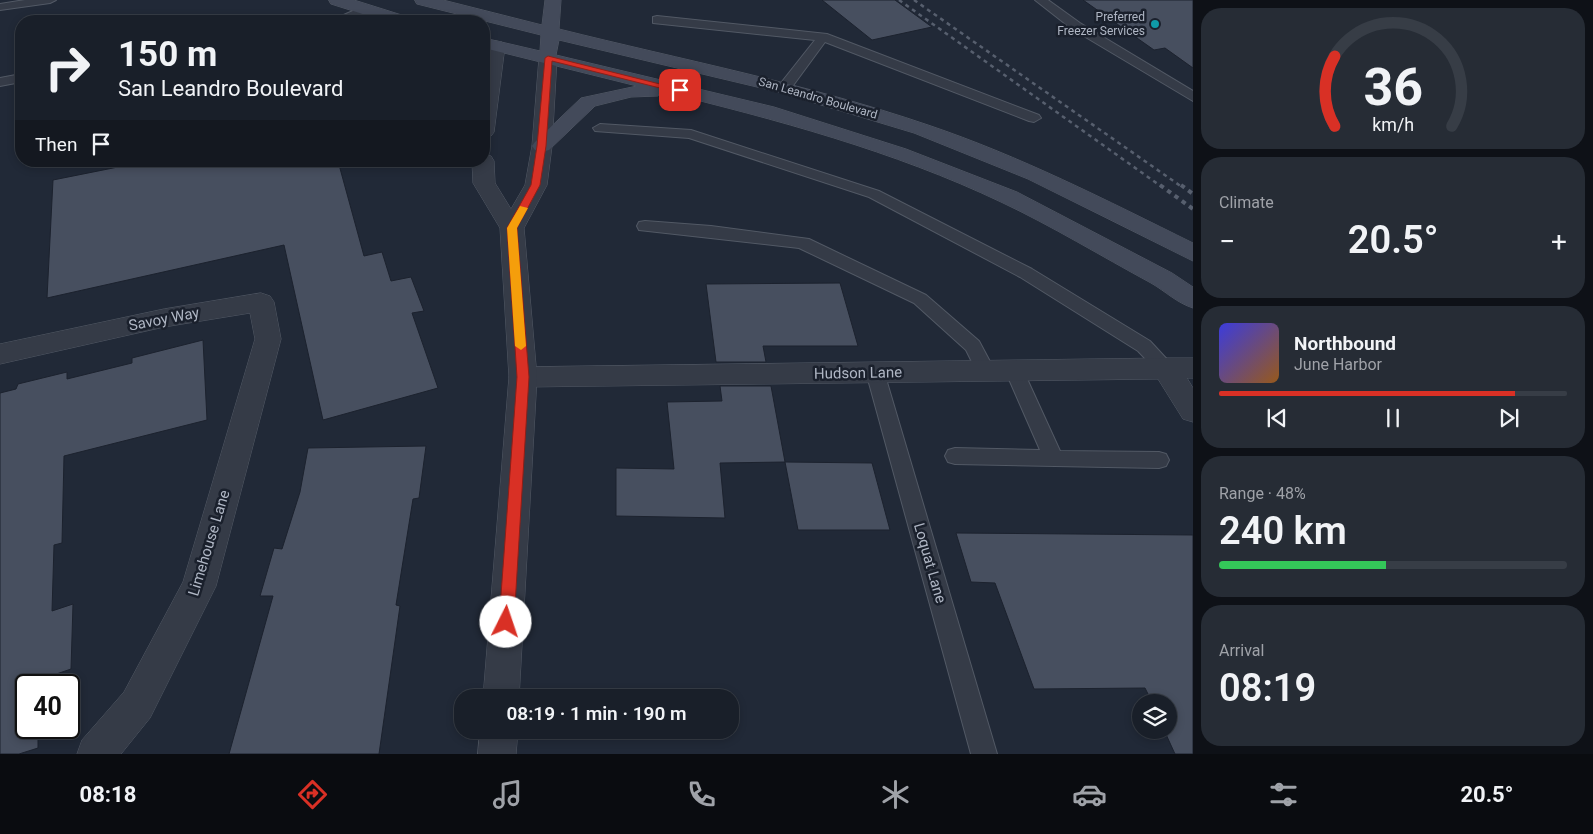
<!DOCTYPE html>
<meta charset="utf-8">
<style>
body{margin:0;font-family:Roboto,sans-serif;background:#262c35;color:#f1f3f6;height:100vh;display:flex;flex-direction:column;font-size:19px;white-space:nowrap}
*{box-sizing:border-box;margin:0}
p{font-size:16px;color:#9fa2a8}
.icon{flex:none;width:28px;height:28px;fill:none;stroke:currentColor;stroke-width:2;stroke-linecap:round;stroke-linejoin:round}
.map{position:relative;flex:1;overflow:hidden}
.sheet{display:flex;flex-direction:column;gap:8px;padding:8px;background:#0e1117;width:400px}
.sheet>*{flex:none}
.banner{position:absolute;left:15px;top:15px;width:475px;height:152px;border-radius:20px;box-shadow:0 2px 8px #0003,0 0 0 1px #373d46;background:#191f29;color:#f1f3f6;overflow:hidden}
.controls{position:absolute;left:1132px;top:694px;display:grid;gap:10px}
.controls a{display:grid;place-items:center;width:45px;height:45px;border-radius:50%;background:#191f29;box-shadow:0 2px 8px #0003,0 0 0 1px #373d46;font-size:25px}
.speed{position:absolute;left:15px;top:674px;display:flex;gap:10px;font-size:25px;font-weight:700;text-align:center}
.speed>*{display:grid;place-content:center;width:65px;height:65px;border-radius:50%;background:#191f29;box-shadow:0 2px 8px #0003,0 0 0 1px #373d46;line-height:1}
.speed .limit{border:2px solid #111;border-radius:8px;background:#fff;color:#111}
.pin{position:absolute;display:grid;place-items:center;width:42px;height:42px;color:#fff;margin:-21px;border-radius:10px;box-shadow:0 2px 8px #0006}
.me{position:absolute;width:55px;margin:-28px;rotate:4deg;stroke-linejoin:round;filter:drop-shadow(0 0 4px #0008)}
.turn{display:flex;align-items:center;gap:18px;height:105px;padding:0 20px;font-size:22px}
.turn .icon{width:65px;height:65px;stroke-width:2.5}
.turn b{display:block;font-size:35px;line-height:42px}
.then{display:flex;align-items:center;height:48px;padding:0 20px;background:#0003;gap:10px;font-size:19px}
.big{font-size:38px;font-weight:600;line-height:1.1}
.sheet .widget{flex:1;display:flex;flex-direction:column;justify-content:center;gap:8px;min-width:0;padding:0 18px;border-radius:20px;background:#262c35}
.sheet .dial{align-items:center;gap:0}
.dial svg{height:130px;overflow:visible;fill:none;stroke:#373d46;stroke-width:7;stroke-linecap:round;text-anchor:middle}
.dial text{fill:#f1f3f6;stroke:none}
.song{display:flex;align-items:center;gap:15px}
.cover{width:60px;height:60px;border-radius:8px;background:linear-gradient(135deg,hsl(240 70% 55%),hsl(30 70% 35%))}
.played{height:5px;border-radius:2px;background:linear-gradient(90deg,#d93025 85%,#373d46 85%)}
.keys{display:flex;justify-content:space-around;direction:ltr}
.heat{display:flex;justify-content:space-between;align-items:center;font-size:28px;direction:ltr}
.charge{height:8px;border-radius:4px;background:linear-gradient(90deg,#34c759 48%,#373d46 0)}
.trip{position:absolute;left:454px;top:689px;width:285px;height:50px;border-radius:20px;background:#191f29;box-shadow:0 2px 8px #0003,0 0 0 1px #373d46;font-weight:600;line-height:50px;text-align:center}
.dock{display:flex;height:80px;justify-content:space-around;align-items:center;background:#0a0c10;color:#9fa2a8}
.dock .icon{width:35px;height:35px}
.dock .selected{color:#d93025}
.dock b{font-size:22px;color:#f1f3f6}
main{display:flex;flex:1;min-height:0}
.map>svg:first-child{display:block}
</style>
<main>
<div class="map">
<svg width="1193" height="754" viewBox="0 0 1193 754">
<rect width="100%" height="100%" fill="#212937"/>
<!-- building -->
<g fill="#474f5f" stroke="#1c222e">
<path d="M822 0H895L932 27 872 40Z"/>
<path d="M1083 0H1193V68L1165 48 1154 50Z"/>
<path d="M148 161H338L364 256 382 252 391 281 411 277 424 311 412 313 438 388 323 420 284 245 47 298 53 180Z"/>
<path d="M840 283 858 346H763L766 362H716L706 284Z"/>
<path d="M203 340 207 420 64 456 62 543 54 545 52 611 73 604 71 669 39 680V685H26V728H38V748L19 754H0V393L16 389 18 384 67 372V379L132 363V358Z"/>
<path d="M720 386H771L785 462 720 463 725 518 616 516V468L674 469 667 402 722 401Z"/>
<path d="M426 446 419 498 413 499 396 605 400 606 379 754H229L273 596H260L274 548 282 549 300 492 308 448Z"/>
<path d="M785 462 872 463 890 530H798Z"/>
<path d="M956 533 1193 535V754H1175L1164 730H1169V702H1152L1145 688 1034 689 995 583 971 582Z"/>
</g>
<g fill="none" stroke-linecap="round" stroke-linejoin="round">
<!-- service casing -->
<g stroke="#525965" stroke-width="2">
<g id="service">
<path d="M25 0H56L50 3 0 10V4Z"/>
<path d="M1035 0H1048L1080 23 1193 91V101L1072 29Z"/>
<path d="M362 7 366 8V12L345 21H330Z"/>
<path d="M657 16 827 34 1039 115 1041 118 1034 122 1029 121 825 42 789 91H779L777 88 815 40 653 23V17Z"/>
<path d="M21 74V82L0 86V78Z"/>
<path d="M600 124 691 130 879 191 1032 269 1150 341 1175 368 1173 373 1166 375 1159 373 1138 351 1020 277 869 197 689 138 595 131 593 128Z"/>
<path d="M645 221 711 226 809 239 926 295 979 341 995 371 993 376 986 378 979 376 966 350 914 303 799 248 639 230 637 226 639 222Z"/>
<path d="M1014 363 1021 365 1023 370 1060 451 1159 452 1166 454 1169 460 1166 466 1159 468 955 464 948 462 945 456 948 450 955 448 1040 450 1005 370 1007 365Z"/>
<path d="M875 365 882 367 884 372 997 754H971L866 372 868 367Z"/>
</g>
</g>
<!-- minor casing -->
<g stroke="#525965" stroke-width="1">
<g id="minor">
<path d="M261 293 270 296 274 302 281 339 216 586 150 718 121 754H77L82 740 124 692 183 582 255 339 250 313 164 327 0 364V344L164 309Z"/>
<path d="M1166 358H1193V378H1187L1193 388V422L1183 419 1158 379 523 387 513 384 509 377 513 370 523 367Z"/>
</g>
</g>
<!-- tertiary casing -->
<g stroke="#525965" stroke-width="1">
<g id="tertiary">
<path d="M496 41 502 42 505 46 494 132 491 136 484 138C483 120 480 56 490 42Z"/>
<path d="M548 52 555 54 557 58 552 146 547 185 524 228 537 377 519 698H483L509 377 500 228 473 183 472 161H484V155L491 156 494 161 495 183 511 209 525 185 532 146 539 58 541 54Z"/>
<path d="M480 730H518L516 754H478Z"/>
</g>
</g>
<!-- secondary casing -->
<g stroke="#525965" stroke-width="1">
<g id="secondary">
<path d="M329 0H354L408 17 411 21H385L331 4Z"/>
<path d="M415 0H443L542 25 545 0H561L559 29C683 60 808 84 928 125 1020 156 1106 200 1193 243V261L1028 179 914 133 778 92 559 40 556 55 774 107 906 149 1017 192 1172 273 1193 287V308C1177 303 1165 291 1151 283 1101 256 1052 226 1001 202 894 151 775 119 660 91L658 96 631 97 595 106 549 150 542 152 535 150 532 146 535 142 581 98 637 86 484 48V38L540 51 541 35 417 4Z"/>
</g>
</g>
<!-- service -->
<use href="#service" fill="#353b47" fill-rule="evenodd"/>
<!-- minor -->
<use href="#minor" fill="#353b47" fill-rule="evenodd"/>
<!-- tertiary -->
<use href="#tertiary" fill="#353b47" fill-rule="evenodd"/>
<!-- secondary -->
<use href="#secondary" fill="#434a5a" fill-rule="evenodd"/>
<!-- rail-far1 -->
<g stroke="#575f6e" stroke-width="2.5" stroke-dasharray="4 4" stroke-linecap="butt">
<path d="M899 0 1162 187"/>
<path d="M914 0 1182 187"/>
</g>
<!-- rail -->
<g stroke="#575f6e" stroke-width="4" stroke-dasharray="4.5 4.5" stroke-linecap="butt">
<path d="M1160 185 1193 209"/>
<path d="M1181 185 1193 194"/>
</g>
</g>
<!-- route -->
<path fill="#d93025" stroke="#8d1f18" d="M548 56 684 90 680 93 552 61 546 146 540 185 517 228 529 377 514 622 511 627 506 629 501 627 499 622 517 377 507 228 531 185 537 146 545 58Z"/>
<!-- slow -->
<path fill="#f59e0b" d="M520 206 528 208 517 228 526 346 521 350 515 346 507 228Z"/>
<!-- markers -->
<circle fill="#0f9aa8" stroke="#1a202c" stroke-width="2" cx="1155" cy="24" r="5"/>
<g text-anchor="middle" dominant-baseline="central" stroke-width="5" stroke-linejoin="round" paint-order="stroke">
<!-- far-poi labels -->
<g font-size="12" fill="#afb6c4" stroke="#1a202c" text-anchor="end">
<text x="1145" y="17">Preferred<tspan x="1145" dy="14">Freezer Services</tspan></text>
</g>
<!-- far-street labels -->
<g font-size="12" fill="#afb6c4" stroke="#1a202c">
<text transform="translate(818 98) rotate(16)">San Leandro Boulevard</text>
</g>
<!-- street labels -->
<g font-size="15" fill="#afb6c4" stroke="#1a202c">
<text transform="translate(164 319) rotate(-11)">Savoy Way</text>
<text transform="translate(858 373) rotate(-1)">Hudson Lane</text>
<text transform="translate(209 543) rotate(-73)">Limehouse Lane</text>
<text transform="translate(930 563) rotate(74)">Loquat Lane</text>
</g>
</g>
</svg>
<div class="controls">
<a><svg class="icon" aria-label="layers" viewBox="0 0 24 24"><path d="M12 4l9 5-9 5-9-5zM3 14l9 5 9-5"/></svg></a>
</div>
<div class="speed"><div class="limit">40</div></div>
<div class="pin" style="left:680px;top:90px;background:#d93025"><svg class="icon" aria-label="arrive" viewBox="0 0 24 24"><path d="M6 21V4h12l-3 4 3 4H6"/></svg></div>
<svg class="me" style="left:506px;top:622px" viewBox="-20 -20 40 40"><circle r="19" fill="#fff"/><path d="M0-13L10 11 0 6-10 11z" fill="#d93025"/></svg>
<div class="trip">08:19 · 1 min · 190 m</div>
<div class="banner">
<div class="turn"><svg class="icon" aria-label="right" viewBox="0 0 24 24"><path d="M7 20v-9h11M14 6l5 5-5 5"/></svg><div><b>150 m</b>San Leandro Boulevard</div></div>
<div class="then">Then<svg class="icon" aria-label="arrive" viewBox="0 0 24 24"><path d="M6 21V4h12l-3 4 3 4H6"/></svg></div>
</div>
</div>
<section class="sheet">
<div class="widget dial"><svg viewBox="0 0 100 80">
<path d="M14 69A42 42 0 1 1 86 69"/>
<path d="M14 69A42 42 0 0 1 14 26" stroke="#d93025"/>
<text x="50" y="56" font-size="32" font-weight="700">36</text>
<text x="50" y="72" font-size="11">km/h</text>
</svg></div>
<div class="widget"><p>Climate</p>
<div class="heat"><a>−</a><b class="big">20.5°</b><a>+</a></div>
</div>
<div class="widget">
<div class="song"><i class="cover"></i><div><b>Northbound</b><p>June Harbor</p></div></div>
<div class="played"></div>
<div class="keys"><svg class="icon" aria-label="previous" viewBox="0 0 24 24"><path d="M18 5L8 12l10 7zM5 5v14"/></svg><svg class="icon" aria-label="pause" viewBox="0 0 24 24"><path d="M8 5v14M16 5v14"/></svg><svg class="icon" aria-label="next" viewBox="0 0 24 24"><path d="M6 5l10 7-10 7zM19 5v14"/></svg></div>
</div>
<div class="widget"><p>Range · 48%</p><b class="big">240 km</b><div class="charge"></div></div>
<div class="widget"><p>Arrival</p><b class="big">08:19</b></div>
</section>
</main>
<nav class="dock">
<b>08:18</b>
<svg class="icon selected" aria-label="directions" viewBox="0 0 24 24"><path d="M12 3l9 9-9 9-9-9zM9 14v-3h6M13 9l2 2-2 2"/></svg>
<svg class="icon" aria-label="music" viewBox="0 0 24 24"><path d="M9 18V5l10-2v13"/><circle cx="6" cy="18" r="3"/><circle cx="16" cy="16" r="3"/></svg>
<svg class="icon" aria-label="phone" viewBox="0 0 24 24"><path d="M5 4h4l2 5-3 2q2 4 5 5l2-3 5 2v4C11 20 4 13 5 4z"/></svg>
<svg class="icon" aria-label="climate" viewBox="0 0 24 24"><path d="M12 3v18M4 7l16 10M4 17L20 7"/></svg>
<svg class="icon" aria-label="car" viewBox="0 0 24 24"><path d="M5 17H2v-5l4-1 3-4h7l3 4 3 1v5h-3M9 17h6M6 11h13"/><circle cx="7" cy="17" r="2"/><circle cx="17" cy="17" r="2"/></svg>
<svg class="icon" aria-label="filters" viewBox="0 0 24 24"><path d="M4 7h16M4 17h16"/><circle cx="9" cy="7" r="2"/><circle cx="15" cy="17" r="2"/></svg>
<b>20.5°</b>
</nav>
